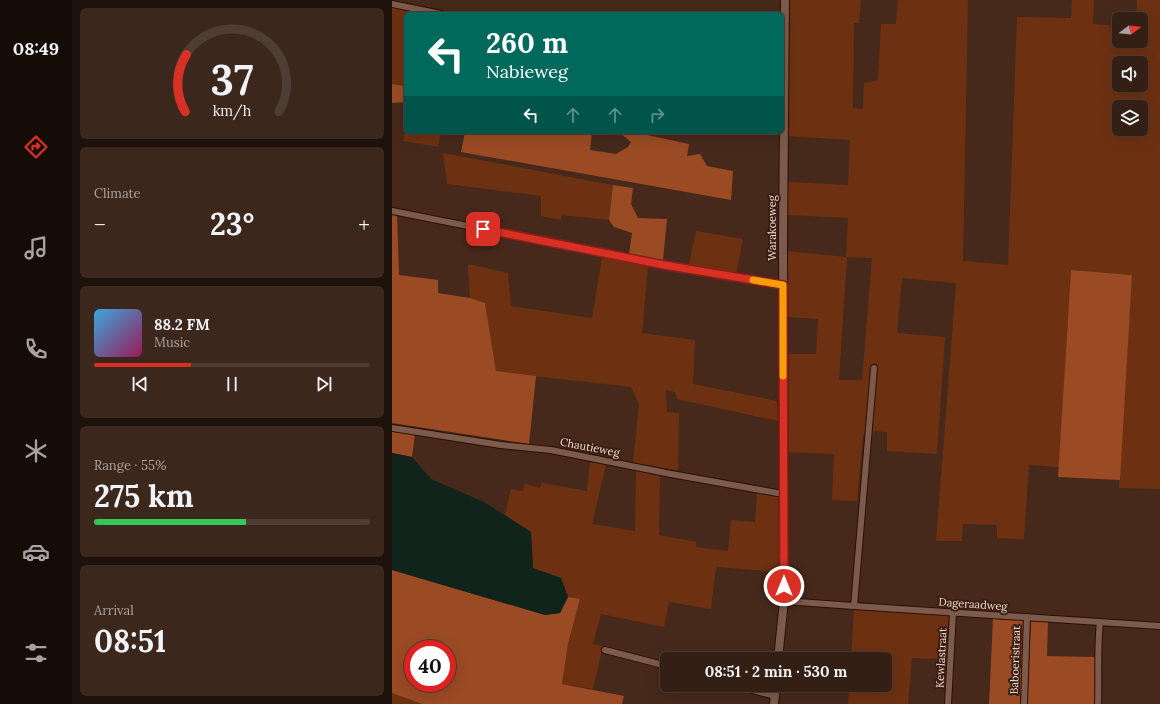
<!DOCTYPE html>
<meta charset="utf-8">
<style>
body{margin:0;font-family:Lora,serif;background:#3c271d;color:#f1f3f6;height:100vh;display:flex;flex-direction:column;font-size:15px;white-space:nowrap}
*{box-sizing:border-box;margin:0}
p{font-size:13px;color:#a9a2a0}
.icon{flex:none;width:22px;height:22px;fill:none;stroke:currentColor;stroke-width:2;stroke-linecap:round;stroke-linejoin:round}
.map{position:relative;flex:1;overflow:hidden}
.sheet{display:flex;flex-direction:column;gap:8px;padding:8px;background:#1d110b;width:320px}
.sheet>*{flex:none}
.top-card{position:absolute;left:12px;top:12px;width:380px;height:122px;border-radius:6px;box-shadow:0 4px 16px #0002,0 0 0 1px #4e3d34;background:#00695c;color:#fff;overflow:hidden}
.needle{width:26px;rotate:74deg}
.fabs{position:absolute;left:720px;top:12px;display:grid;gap:8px}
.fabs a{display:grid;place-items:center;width:36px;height:36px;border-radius:6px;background:#341f14;box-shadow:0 4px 16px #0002,0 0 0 1px #4e3d34;font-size:20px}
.speed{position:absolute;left:12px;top:640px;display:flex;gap:8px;font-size:20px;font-weight:700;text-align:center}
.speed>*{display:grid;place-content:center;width:52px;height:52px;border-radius:50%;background:#341f14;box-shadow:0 4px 16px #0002,0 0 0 1px #4e3d34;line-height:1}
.speed .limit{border:6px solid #d22;background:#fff;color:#111}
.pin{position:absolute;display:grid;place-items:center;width:34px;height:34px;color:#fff;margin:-17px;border-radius:8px;box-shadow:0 2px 6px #0006}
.me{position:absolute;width:44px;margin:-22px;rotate:0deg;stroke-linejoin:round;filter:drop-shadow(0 0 3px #0008)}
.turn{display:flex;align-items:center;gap:14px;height:84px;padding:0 16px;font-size:18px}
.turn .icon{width:52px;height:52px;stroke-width:2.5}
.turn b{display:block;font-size:28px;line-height:34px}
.lanes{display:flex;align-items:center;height:38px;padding:0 16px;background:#0003;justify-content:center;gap:20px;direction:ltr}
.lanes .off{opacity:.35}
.big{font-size:30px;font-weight:700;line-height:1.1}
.sheet .card{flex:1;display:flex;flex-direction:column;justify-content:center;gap:6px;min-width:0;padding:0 14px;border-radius:6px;background:#3c271d}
.sheet .dial{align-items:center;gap:0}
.dial svg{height:104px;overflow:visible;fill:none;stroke:#4e3d34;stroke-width:7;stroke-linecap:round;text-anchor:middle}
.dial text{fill:#f1f3f6;stroke:none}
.song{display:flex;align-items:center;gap:12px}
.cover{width:48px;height:48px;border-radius:6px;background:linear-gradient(135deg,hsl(200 70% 55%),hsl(330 70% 35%))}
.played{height:4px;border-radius:2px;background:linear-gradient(90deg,#d93025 35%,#4e3d34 35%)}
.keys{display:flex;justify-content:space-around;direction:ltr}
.heat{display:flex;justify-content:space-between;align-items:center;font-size:22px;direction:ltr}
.charge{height:6px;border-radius:3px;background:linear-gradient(90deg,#34c759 55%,#4e3d34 0)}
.trip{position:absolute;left:268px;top:652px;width:232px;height:40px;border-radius:6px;background:#341f14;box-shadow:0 4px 16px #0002,0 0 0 1px #4e3d34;font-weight:700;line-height:40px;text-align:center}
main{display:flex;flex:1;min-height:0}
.tabs{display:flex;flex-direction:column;width:72px;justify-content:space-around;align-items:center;background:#150c08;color:#a9a2a0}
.tabs .icon{width:28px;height:28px}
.tabs .active{color:#d93025}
.tabs b{font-size:18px;color:#f1f3f6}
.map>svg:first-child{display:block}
</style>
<main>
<nav class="tabs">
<b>08:49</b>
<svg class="icon active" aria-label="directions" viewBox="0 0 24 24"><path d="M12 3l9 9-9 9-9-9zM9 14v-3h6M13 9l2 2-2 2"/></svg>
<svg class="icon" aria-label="music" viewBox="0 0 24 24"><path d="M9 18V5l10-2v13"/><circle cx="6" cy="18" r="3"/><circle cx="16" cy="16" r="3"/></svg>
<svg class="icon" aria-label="phone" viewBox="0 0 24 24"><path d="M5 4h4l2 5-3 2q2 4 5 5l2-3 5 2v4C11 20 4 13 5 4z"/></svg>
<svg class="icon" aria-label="climate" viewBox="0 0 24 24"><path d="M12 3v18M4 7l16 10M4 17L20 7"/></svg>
<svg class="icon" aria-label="car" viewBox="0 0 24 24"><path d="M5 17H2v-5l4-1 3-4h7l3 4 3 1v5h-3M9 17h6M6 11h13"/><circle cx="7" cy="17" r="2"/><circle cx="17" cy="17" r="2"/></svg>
<svg class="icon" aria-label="filters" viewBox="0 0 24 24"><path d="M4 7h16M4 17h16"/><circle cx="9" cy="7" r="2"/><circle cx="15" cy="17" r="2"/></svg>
</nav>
<section class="sheet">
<div class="card dial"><svg viewBox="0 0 100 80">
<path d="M14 69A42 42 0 1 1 86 69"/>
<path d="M14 69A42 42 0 0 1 15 25" stroke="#d93025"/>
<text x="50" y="56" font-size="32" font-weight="700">37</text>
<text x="50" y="72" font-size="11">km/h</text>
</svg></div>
<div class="card"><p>Climate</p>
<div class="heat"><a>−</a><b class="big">23°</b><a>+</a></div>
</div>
<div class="card">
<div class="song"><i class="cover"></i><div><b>88.2 FM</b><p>Music</p></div></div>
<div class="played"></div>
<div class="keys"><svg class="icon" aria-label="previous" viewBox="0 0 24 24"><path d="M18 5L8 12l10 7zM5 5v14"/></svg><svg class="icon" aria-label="pause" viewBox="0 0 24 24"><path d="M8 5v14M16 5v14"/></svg><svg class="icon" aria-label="next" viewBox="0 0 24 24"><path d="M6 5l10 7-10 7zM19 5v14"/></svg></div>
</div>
<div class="card"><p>Range · 55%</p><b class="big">275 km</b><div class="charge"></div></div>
<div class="card"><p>Arrival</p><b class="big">08:51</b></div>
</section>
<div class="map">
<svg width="768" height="704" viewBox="0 0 768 704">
<rect width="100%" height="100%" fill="#46291b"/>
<!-- green -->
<g fill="#6d3112" fill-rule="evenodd">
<path d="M397 0H469L467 23H462L461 108 471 109 472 83 486 80 489 24H504L506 0H576L571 261 616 265 625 17 679 18 680 0H702L701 24 727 26V41H749V19H745V0H768V489L727 488 740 275 679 270 667 467 637 465 632 539 605 538V525L571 524 570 541H544L564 283 510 278 505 333 553 337 545 454 495 451V432L482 431 481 436 471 435 465 501 440 500 442 454 395 452V354H424L426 319 396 317V251L454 257 456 218 396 215V182L456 185 458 140 395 136ZM727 63H749V85H727ZM727 107H749V129H727ZM455 257 480 258 470 380H447Z"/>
<path d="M0 7 36 14H14V86L0 84Z"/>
<path d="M14 129V132H49L46 147 11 141Z"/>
<path d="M51 153 221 185 217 220 169 215V220L149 216V196L55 184Z"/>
<path d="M304 231 351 239 344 274 297 265Z"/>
<path d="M210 257 256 267 250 333 303 340 301 384 385 401 386 421 285 399 283 392 274 390 275 412 287 413 286 470 241 463 247 404 239 387 104 372 93 303 78 298 76 264 116 273 119 306 200 318Z"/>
<path d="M198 462 214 465 200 524 243 531 244 470 268 474 267 535 304 542V547L336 551 339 520 363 522 365 493 387 497V572L324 567 319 609 277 602 272 627 209 614 201 644 211 646 201 689 170 684 176 644 188 599 176 597 169 578 141 568 139 532 113 515 119 489 131 491 133 484 148 488 150 483 195 491Z"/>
<path d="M462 610 557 615 555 659 520 658 516 704H456L457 685H493V659H459Z"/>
<path d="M0 693 30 704H0Z"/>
</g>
<!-- forest -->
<g fill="#9a4b24" fill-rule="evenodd">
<path d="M0 84 14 86V102L0 103Z"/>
<path d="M73 132H200L198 150 224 154 236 147 239 142 227 132H241L297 144 295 156 308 154 315 166 341 171 339 200 69 152Z"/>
<path d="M221 185 241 188 239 204 246 218 275 219 271 260 237 254 240 233 222 227 217 220Z"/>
<path d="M0 214 5 215 7 275 46 280V293L78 298 93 303 104 371 144 376 137 444 0 423Z"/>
<path d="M679 270 740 275 728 480 666 477Z"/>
<path d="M0 430 23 434 20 457 0 453Z"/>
<path d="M0 570 153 615 168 613 176 597 188 599 176 644 170 684 232 696 230 704H30L0 693ZM21 649H55V683H21Z"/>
<path d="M601 619 632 620 628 704H597Z"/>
<path d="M639 620 656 621 655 656 704 657 703 704H635Z"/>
</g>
<!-- water -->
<path fill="#11241c" d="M0 453 20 457 39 479 92 502 139 532 141 568 169 578 176 597 168 613 153 615 0 570Z"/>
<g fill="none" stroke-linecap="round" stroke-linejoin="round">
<!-- minor casing -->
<g stroke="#2b1004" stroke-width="8">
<g id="minor">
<path d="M0 4 49 14"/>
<path d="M0 211 273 265 391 285"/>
<path d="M0 428 109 445 159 450 279 474 391 494"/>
<path d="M392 601 462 606 768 626"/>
<path d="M462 606 482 368"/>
<path d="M213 650 275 666"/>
<path d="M342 685 383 696"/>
<path d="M556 704 561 612"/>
<path d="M632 704 635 617"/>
<path d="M706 704C707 677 705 649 708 622"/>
</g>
</g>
<!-- tertiary casing -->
<g stroke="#2b1004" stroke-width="10">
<g id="tertiary">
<path d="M386 659 392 601 391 241 393 0"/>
<path d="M382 704 384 685"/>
</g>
</g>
<!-- minor -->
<use href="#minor" stroke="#7c5b4c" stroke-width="6"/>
<!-- tertiary -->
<use href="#tertiary" stroke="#7c5b4c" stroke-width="8"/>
</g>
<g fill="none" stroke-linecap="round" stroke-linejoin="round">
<!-- route casing -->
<g stroke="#8d1f18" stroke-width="10">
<path id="route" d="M91 229 272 265 391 285 392 586"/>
</g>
<!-- route -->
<use href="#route" stroke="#d93025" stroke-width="7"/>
<!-- slow -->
<path stroke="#f59e0b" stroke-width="7" d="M361 280 391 285V376"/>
</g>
<g text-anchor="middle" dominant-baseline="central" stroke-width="4" stroke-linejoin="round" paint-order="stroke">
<!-- street labels -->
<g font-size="11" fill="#f0dcd4" stroke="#3b1f11">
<text transform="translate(380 228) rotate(-90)">Warakoeweg</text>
<text transform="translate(198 447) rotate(11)">Chautieweg</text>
<text transform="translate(581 604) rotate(4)">Dageraadweg</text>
<text transform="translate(549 658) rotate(-87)">Kewlastraat</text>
<text transform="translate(623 660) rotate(-88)">Baboeristraat</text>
</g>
</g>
</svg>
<div class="fabs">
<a><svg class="needle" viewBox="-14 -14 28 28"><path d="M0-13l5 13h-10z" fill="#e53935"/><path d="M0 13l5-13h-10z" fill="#a9a2a0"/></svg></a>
<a><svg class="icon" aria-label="sound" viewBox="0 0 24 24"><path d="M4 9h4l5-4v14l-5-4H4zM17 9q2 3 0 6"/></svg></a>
<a><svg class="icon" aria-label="layers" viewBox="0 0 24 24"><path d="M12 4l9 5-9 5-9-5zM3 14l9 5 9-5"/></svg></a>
</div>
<div class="speed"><div class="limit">40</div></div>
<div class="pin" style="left:91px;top:229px;background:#d93025"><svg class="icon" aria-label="arrive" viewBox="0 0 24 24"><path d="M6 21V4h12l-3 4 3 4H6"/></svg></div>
<svg class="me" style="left:392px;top:586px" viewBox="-20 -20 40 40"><circle r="17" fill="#d93025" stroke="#fff" stroke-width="3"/><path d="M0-11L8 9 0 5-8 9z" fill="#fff"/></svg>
<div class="trip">08:51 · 2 min · 530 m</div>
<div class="top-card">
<div class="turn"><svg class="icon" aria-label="left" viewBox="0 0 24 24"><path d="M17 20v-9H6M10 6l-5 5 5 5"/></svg><div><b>260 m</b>Nabieweg</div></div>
<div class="lanes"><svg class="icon" aria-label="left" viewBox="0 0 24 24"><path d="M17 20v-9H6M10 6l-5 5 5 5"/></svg><svg class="icon off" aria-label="ahead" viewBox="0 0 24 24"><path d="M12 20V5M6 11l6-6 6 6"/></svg><svg class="icon off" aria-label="ahead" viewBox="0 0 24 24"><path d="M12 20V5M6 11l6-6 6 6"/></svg><svg class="icon off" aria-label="right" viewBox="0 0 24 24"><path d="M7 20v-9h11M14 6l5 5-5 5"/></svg></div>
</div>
</div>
</main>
